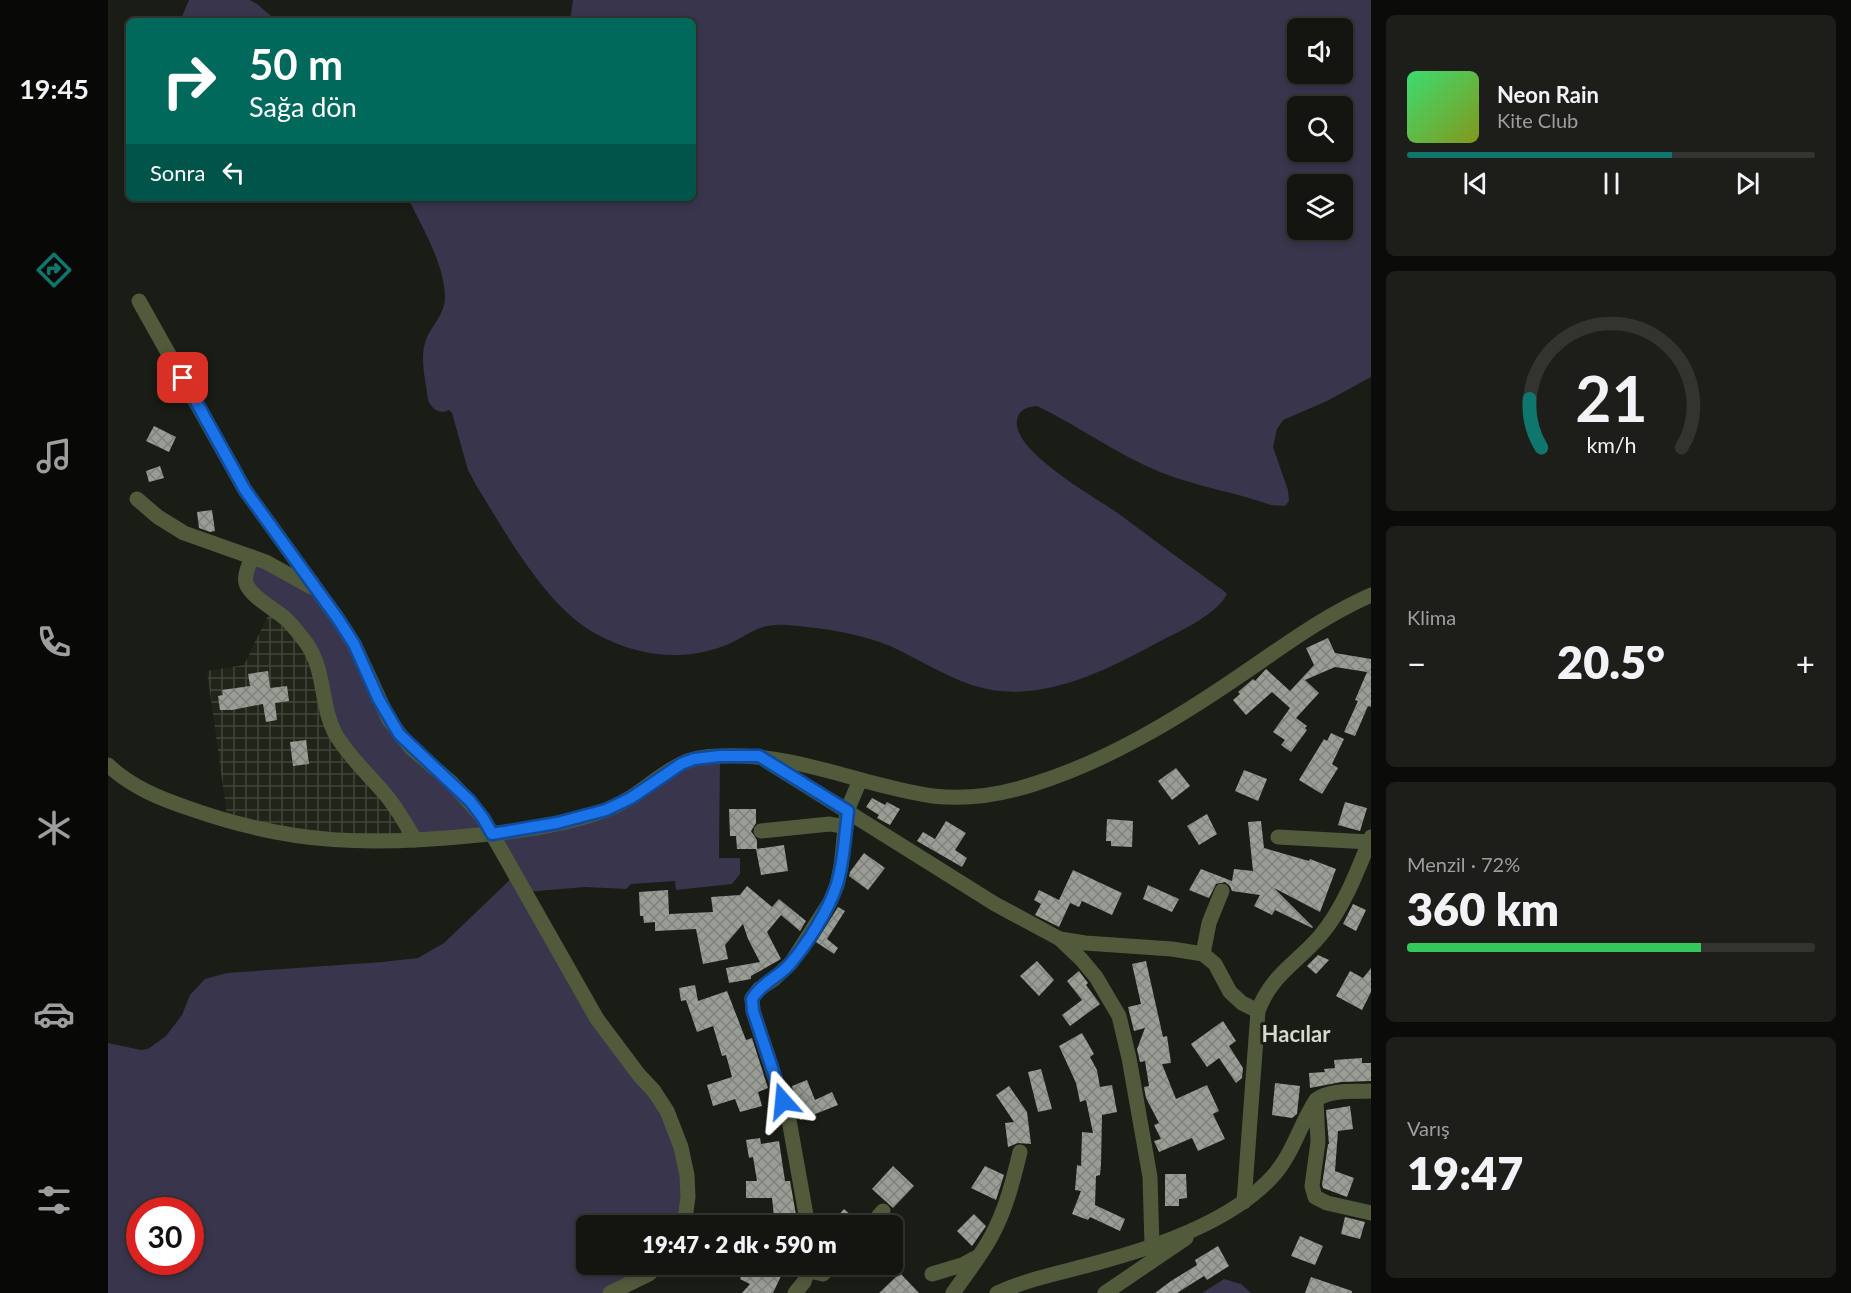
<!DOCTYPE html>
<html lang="tr">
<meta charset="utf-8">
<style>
body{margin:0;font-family:Lato,sans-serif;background:#1d1e19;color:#f1f3f6;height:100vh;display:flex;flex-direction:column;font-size:22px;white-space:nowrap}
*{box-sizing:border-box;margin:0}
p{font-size:20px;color:#9d9f9f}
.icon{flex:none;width:33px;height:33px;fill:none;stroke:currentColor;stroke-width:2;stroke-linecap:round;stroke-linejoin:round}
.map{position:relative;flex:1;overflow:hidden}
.sheet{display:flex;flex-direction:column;gap:15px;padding:15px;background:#0b0c09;width:480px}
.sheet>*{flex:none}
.top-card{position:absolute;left:18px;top:18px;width:570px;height:183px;border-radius:9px;box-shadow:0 3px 9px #0003,0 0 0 2px #333430;background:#00695c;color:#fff;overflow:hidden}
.fabs{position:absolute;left:1179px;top:18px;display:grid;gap:12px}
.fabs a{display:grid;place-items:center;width:66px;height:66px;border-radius:9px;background:#141510;box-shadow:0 3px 9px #0003,0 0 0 2px #333430;font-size:30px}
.speed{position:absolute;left:18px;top:1197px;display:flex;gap:12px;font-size:30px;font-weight:700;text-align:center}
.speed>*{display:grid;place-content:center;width:78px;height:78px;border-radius:50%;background:#141510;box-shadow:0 3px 9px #0003,0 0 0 2px #333430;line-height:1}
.speed .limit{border:9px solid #d22;background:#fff;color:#111}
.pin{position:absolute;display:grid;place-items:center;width:51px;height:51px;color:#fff;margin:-26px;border-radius:12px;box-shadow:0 3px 9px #0006}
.me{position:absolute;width:66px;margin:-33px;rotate:342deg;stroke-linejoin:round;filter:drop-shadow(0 0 4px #0008)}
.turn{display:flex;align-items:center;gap:21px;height:126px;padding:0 24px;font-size:27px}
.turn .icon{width:78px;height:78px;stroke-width:2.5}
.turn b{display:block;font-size:42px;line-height:51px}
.then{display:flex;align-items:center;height:57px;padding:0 24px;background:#0003;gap:12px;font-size:22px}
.big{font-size:45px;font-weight:800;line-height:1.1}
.sheet .card{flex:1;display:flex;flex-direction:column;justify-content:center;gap:9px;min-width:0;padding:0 21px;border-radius:9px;background:#1d1e19}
.sheet .dial{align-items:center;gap:0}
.dial svg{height:156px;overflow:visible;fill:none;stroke:#333430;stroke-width:7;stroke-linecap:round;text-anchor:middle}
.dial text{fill:#f1f3f6;stroke:none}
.song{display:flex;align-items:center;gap:18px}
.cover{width:72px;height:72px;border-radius:9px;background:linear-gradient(135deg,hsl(140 70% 55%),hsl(70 70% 35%))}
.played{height:6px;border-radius:3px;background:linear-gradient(90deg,#0f766e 65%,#333430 65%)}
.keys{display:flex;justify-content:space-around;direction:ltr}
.heat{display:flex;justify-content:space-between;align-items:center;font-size:33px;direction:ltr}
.charge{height:9px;border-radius:4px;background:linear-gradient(90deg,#34c759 72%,#333430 0)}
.trip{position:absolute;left:468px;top:1215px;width:327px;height:60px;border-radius:9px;background:#141510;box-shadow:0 3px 9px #0003,0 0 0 2px #333430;font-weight:800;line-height:60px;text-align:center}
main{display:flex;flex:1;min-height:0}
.tabs{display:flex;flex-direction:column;width:108px;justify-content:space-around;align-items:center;background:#080806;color:#9d9f9f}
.tabs .icon{width:42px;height:42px}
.tabs .selected{color:#0f766e}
.tabs b{font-size:27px;color:#f1f3f6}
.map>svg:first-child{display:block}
</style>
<main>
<nav class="tabs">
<b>19:45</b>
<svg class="icon selected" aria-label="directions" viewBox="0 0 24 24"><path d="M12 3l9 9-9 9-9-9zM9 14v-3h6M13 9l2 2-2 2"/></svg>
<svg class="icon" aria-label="music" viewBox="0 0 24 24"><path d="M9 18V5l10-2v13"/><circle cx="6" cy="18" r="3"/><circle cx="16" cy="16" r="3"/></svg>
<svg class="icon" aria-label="phone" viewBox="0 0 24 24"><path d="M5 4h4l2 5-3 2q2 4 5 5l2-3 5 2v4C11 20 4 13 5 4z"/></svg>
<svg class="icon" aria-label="climate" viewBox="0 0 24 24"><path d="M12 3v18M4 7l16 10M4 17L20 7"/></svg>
<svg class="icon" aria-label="car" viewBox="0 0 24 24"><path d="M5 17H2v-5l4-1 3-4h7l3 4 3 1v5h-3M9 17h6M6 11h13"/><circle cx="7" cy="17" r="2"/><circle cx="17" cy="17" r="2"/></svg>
<svg class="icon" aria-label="filters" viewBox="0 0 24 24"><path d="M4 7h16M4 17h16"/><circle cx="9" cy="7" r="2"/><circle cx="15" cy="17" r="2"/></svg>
</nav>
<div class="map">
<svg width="1263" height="1293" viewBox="0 0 1263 1293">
<defs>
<pattern id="industrial-grid" width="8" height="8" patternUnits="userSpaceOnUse" patternTransform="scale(1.5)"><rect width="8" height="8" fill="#212519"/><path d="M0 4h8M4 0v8" fill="none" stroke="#41443a"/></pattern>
<pattern id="building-cross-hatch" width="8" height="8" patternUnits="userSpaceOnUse" patternTransform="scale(1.5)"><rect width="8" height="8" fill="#9a9d95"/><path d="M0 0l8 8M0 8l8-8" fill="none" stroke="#80827c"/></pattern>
</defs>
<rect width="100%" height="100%" fill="#1a1c16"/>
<!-- industrial -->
<path fill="url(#industrial-grid)" d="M164 607 178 619 307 840 120 822 99 671 136 665Z"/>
<!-- green -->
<g fill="#38354d" fill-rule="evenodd">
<path d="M81 0H142L149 4 169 21H72Z"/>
<path d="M465 0H1263V377L1219 401 1175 420 1169 429 1165 447 1180 490 1181 501 1177 506 1163 505C1126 492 1087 486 1052 472 1008 454 971 426 929 406 919 407 911 409 909 420 904 452 989 498 1011 514 1046 540 1081 566 1116 591L1119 594C1107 617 1067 633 1045 645 991 674 926 706 864 685 836 676 809 658 782 646 751 633 714 628 680 625 647 622 640 638 613 647 571 662 528 655 490 635 438 608 398 533 368 485L360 470 344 413 341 410C331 415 324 409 320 400 318 381 311 358 318 340 323 326 337 314 337 298 337 265 314 227 300 198H585V21H462ZM1234 28V74H1190V28ZM1234 106V152H1190V106ZM1234 184V230H1190V184Z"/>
<path d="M144 557 210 592 270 698 385 834 467 819 573 764 612 756 611 858H632V874L624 884 568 890 567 881 523 884 518 889 477 887 418 892 531 1075 573 1147 576 1225 478 1226V1264L552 1265 502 1293H0V1043L33 1050 40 1049 58 1036 74 1015 82 995 97 979 119 973 274 962 310 958 336 943 407 875 384 834 307 840 240 752 208 660 145 593ZM32 1210H82V1262H32Z"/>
<path d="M1116 1279 1133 1284 1143 1293H1094Z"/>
</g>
<!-- building -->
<g fill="url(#building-cross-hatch)">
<path d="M46 426 68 437 61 452 38 441Z"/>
<path d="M52 466 56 478 41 482 38 471Z"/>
<path d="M104 510 107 531 102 532 91 528 89 512Z"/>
<path d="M1220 638 1227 653 1263 659V707L1260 706 1247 736 1236 732 1250 701 1247 700 1259 672 1227 667 1197 680 1211 693 1188 718 1199 726 1197 728 1199 730 1183 752 1173 745 1177 740 1165 732 1182 708 1164 692 1138 715 1125 700 1132 694 1130 692 1145 679 1147 681 1158 669 1182 691 1206 665 1198 648Z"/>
<path d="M160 671 162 688 179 686 181 701 167 703 169 720 158 722 155 704 124 710H112L110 696 115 695 114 690 142 686 140 674Z"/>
<path d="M1223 733 1236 739 1224 764 1230 768 1214 794 1191 780 1216 739 1219 741Z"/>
<path d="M198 740 201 764 185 766 182 742Z"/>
<path d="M1068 768 1082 786 1064 800 1050 781Z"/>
<path d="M1136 770 1159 779 1150 801 1127 791Z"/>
<path d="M764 798 777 805 779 802 792 809 782 825 769 818 771 815 758 807Z"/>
<path d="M1237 802 1259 808 1252 831 1230 825Z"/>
<path d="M621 809H648V823L643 831 649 840V849H629L628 836H622Z"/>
<path d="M1099 814 1109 834 1091 845 1079 826Z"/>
<path d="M999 819 1025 821 1024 847 1003 846V841H998Z"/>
<path d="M838 821 858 833 847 850 859 858 854 867 809 841 815 832 827 839Z"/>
<path d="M1153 821 1156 848 1201 861 1202 859 1228 869 1212 912 1166 888 1205 927 1204 928 1167 910 1164 915 1146 906 1152 895 1124 891 1122 886 1117 882 1108 884 1101 898 1081 890 1093 869 1124 881 1126 869 1145 871 1140 822Z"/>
<path d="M676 845 680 871 653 875 648 849Z"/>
<path d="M756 853 777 868 760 890 741 876 742 872Z"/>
<path d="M965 870 1014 893 1004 915 974 901 971 907 962 903 951 927 927 915 933 904 926 900 931 890 951 900Z"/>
<path d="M1040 885 1071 899 1064 912 1035 899Z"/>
<path d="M639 886 664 907 671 899 698 921 692 931 673 915 659 932 673 959 643 976V979L621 983 618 968 652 962 640 939 635 924 617 945 620 959 595 964 588 929 547 931V922L536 923 535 916H532L531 892 560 890 561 914 605 912 603 897 632 895Z"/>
<path d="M1245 904 1258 910 1248 931 1235 924Z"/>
<path d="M730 907 737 911 719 939 730 948 726 954 708 942Z"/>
<path d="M1210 955 1221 960 1208 974 1199 966Z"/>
<path d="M929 961 946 980 931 996 912 976Z"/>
<path d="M1038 961 1055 1037 1059 1036 1063 1063 1054 1064 1068 1099 1099 1085 1111 1111 1105 1114 1117 1139 1090 1151 1084 1138 1051 1152 1046 1141 1053 1139 1046 1125 1051 1123 1038 1098 1036 1087 1041 1086 1037 1061 1032 1062 1029 1049 1037 1028 1026 1031 1020 1007 1033 1004 1024 964Z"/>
<path d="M1263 968V992L1254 1010 1228 996 1242 971 1255 978Z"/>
<path d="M971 971 980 983 978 985 992 1004 962 1026 954 1015 974 1000 959 981Z"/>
<path d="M587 985 590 1001 619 991 638 1040 644 1038 660 1088 650 1092 654 1106 632 1112 627 1099 605 1106 599 1085 624 1077 618 1055 614 1056 605 1026 589 1032 578 1000 573 1001 571 988Z"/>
<path d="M1115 1021 1128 1041 1121 1046 1135 1068 1134 1078 1128 1083 1111 1058 1099 1067 1083 1044Z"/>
<path d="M974 1033 986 1054 982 1057 989 1070 992 1087 1004 1085 1009 1112 994 1115 993 1164 992 1175 988 1176 987 1205 1017 1219 1012 1231 982 1217 980 1220 964 1214 973 1191 967 1190 969 1165 973 1166 974 1132 985 1133 978 1100 972 1102 968 1083 951 1046Z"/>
<path d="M1254 1058V1063H1263V1081L1233 1082 1202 1088 1201 1073 1217 1072 1216 1069 1227 1068 1226 1060Z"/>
<path d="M933 1069 944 1109 930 1112 920 1072Z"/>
<path d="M699 1080 707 1100 724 1092 730 1105 692 1120 684 1086Z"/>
<path d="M1167 1083 1192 1086 1189 1114 1184 1118 1164 1115Z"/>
<path d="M901 1086 919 1112 923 1144 910 1143 900 1147 897 1123 906 1122 888 1095Z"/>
<path d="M1242 1106 1245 1129 1230 1131 1227 1171 1246 1178 1239 1197 1215 1188 1214 1185 1220 1144H1221L1218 1110Z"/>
<path d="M652 1138 653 1144 671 1141 677 1181H682L690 1226H667L664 1198H638V1181H649L645 1157 641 1158 638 1140Z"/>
<path d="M785 1166 806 1186 785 1208 764 1189Z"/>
<path d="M877 1166 896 1175 888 1200 863 1188Z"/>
<path d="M1057 1174H1078L1079 1198 1071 1199V1206H1057Z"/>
<path d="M736 1209 753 1224 752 1226H720Z"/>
<path d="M866 1214 878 1226 864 1246 849 1231Z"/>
<path d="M1237 1217 1257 1222 1252 1239 1233 1234Z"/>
<path d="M1192 1236 1215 1246 1207 1265 1183 1256Z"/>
<path d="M1110 1246 1121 1266 1099 1280 1096 1276 1069 1293H1047L1063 1281 1089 1265 1087 1260Z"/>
<path d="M639 1264H662L660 1268 674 1274 665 1293H634L642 1284 632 1279Z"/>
<path d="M792 1273 811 1293H771Z"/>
<path d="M1203 1277 1244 1291V1293H1197Z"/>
</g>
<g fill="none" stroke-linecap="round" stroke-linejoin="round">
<!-- minor -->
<g stroke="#515a3b" stroke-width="15">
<path d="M31 301 137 490 230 619 246 644 281 720 302 747 344 783 375 818 489 1019 531 1075 546 1091 559 1111 573 1147 579 1175 580 1197 576 1226"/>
<path d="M29 499 50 517 76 533 158 562 203 587"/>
<path d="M144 557C141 565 136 575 138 583 142 597 169 610 179 620 186 627 193 636 199 644 218 672 212 706 228 735 241 757 261 775 277 794 289 808 298 824 307 840"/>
<path d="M657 760 887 904 952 939 973 959 988 977 1011 1016 1021 1058 1042 1177 1044 1245"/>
<path d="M0 765C23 787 53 799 83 809 185 845 265 846 371 835 413 831 458 825 498 810 528 799 546 777 573 764 584 758 600 756 613 756 686 752 754 786 825 796 858 800 895 794 926 784 999 761 1067 720 1130 677 1173 648 1215 616 1263 595"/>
<path d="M653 831 722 824 738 827"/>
<path d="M1170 837 1261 842"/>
<path d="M952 939 977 943 1064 949 1095 954 1107 964 1122 992 1134 1003 1150 1011"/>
<path d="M1095 954 1101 923 1114 891"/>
<path d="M1208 1100 1210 1142 1204 1186 1207 1197 1219 1203 1263 1213"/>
<path d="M1136 1202 1150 1011C1163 975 1189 963 1212 936 1235 909 1250 870 1263 837"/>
<path d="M700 1226 681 1120 645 1011 644 998 651 989 666 979 683 963 722 902 729 885 733 866 739 811 752 780"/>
<path d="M762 1226 775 1211"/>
<path d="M701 1271 715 1274 726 1264"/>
<path d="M824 1274 854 1265 867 1258"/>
<path d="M502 1293 541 1274 552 1264"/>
<path d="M687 1293 696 1282 702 1264"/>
<path d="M845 1293C858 1274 873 1256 884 1235 898 1209 905 1181 912 1152"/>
<path d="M889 1293C925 1277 962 1271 999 1260 1054 1245 1126 1219 1165 1176 1185 1154 1192 1124 1208 1100 1222 1089 1246 1092 1263 1091"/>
<path d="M997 1293 1078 1238"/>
</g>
</g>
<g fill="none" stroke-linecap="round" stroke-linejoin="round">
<!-- route casing -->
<g stroke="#114b97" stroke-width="15">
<path id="route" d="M75 378 137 490 230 619 246 644 270 698 291 734 362 801 375 818 384 834 449 823 498 810 523 798 573 764 586 759 612 756H651L740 811C737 835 736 861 729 884 721 910 699 944 682 964 671 977 652 984 644 999L645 1011 675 1101"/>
</g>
<!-- route -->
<use href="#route" stroke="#1a73e8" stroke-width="10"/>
</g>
<g text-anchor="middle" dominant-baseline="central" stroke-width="6" stroke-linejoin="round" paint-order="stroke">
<!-- district labels -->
<g font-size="22" font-weight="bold" fill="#d6d9d0" stroke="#1a1c16">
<text x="1188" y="1033">Hacılar</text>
</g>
</g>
</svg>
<div class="fabs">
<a><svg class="icon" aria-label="sound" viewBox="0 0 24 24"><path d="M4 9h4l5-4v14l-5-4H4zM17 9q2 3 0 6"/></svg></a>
<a><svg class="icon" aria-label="search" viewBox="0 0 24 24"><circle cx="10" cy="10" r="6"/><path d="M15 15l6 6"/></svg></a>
<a><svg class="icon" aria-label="layers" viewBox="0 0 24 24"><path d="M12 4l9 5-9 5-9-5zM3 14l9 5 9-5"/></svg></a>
</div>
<div class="speed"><div class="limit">30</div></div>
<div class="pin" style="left:75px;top:378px;background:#d93025"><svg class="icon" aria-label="arrive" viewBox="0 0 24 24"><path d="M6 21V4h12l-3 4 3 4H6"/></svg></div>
<svg class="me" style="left:675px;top:1101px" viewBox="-20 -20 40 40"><path d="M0-17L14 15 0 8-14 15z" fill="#1a73e8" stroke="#fff" stroke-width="4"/></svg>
<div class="trip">19:47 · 2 dk · 590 m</div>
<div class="top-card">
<div class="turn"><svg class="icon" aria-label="right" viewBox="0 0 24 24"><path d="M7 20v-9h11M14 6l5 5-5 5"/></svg><div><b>50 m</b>Sağa dön</div></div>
<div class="then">Sonra<svg class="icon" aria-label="left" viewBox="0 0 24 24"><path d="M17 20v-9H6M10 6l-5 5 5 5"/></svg></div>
</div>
</div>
<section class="sheet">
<div class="card">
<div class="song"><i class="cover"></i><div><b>Neon Rain</b><p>Kite Club</p></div></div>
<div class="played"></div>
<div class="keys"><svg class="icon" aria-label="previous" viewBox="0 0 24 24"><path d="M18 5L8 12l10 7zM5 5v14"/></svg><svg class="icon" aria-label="pause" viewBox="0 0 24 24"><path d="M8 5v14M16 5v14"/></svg><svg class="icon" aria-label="next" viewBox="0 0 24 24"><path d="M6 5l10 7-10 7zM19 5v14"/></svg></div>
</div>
<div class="card dial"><svg viewBox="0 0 100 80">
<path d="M14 69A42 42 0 1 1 86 69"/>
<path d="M14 69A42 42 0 0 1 8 44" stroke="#0f766e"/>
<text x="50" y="56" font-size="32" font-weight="700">21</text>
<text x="50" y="72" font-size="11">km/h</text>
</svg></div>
<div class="card"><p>Klima</p>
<div class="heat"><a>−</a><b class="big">20.5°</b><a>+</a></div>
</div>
<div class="card"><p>Menzil · 72%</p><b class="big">360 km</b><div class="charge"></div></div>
<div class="card"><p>Varış</p><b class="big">19:47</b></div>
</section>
</main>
